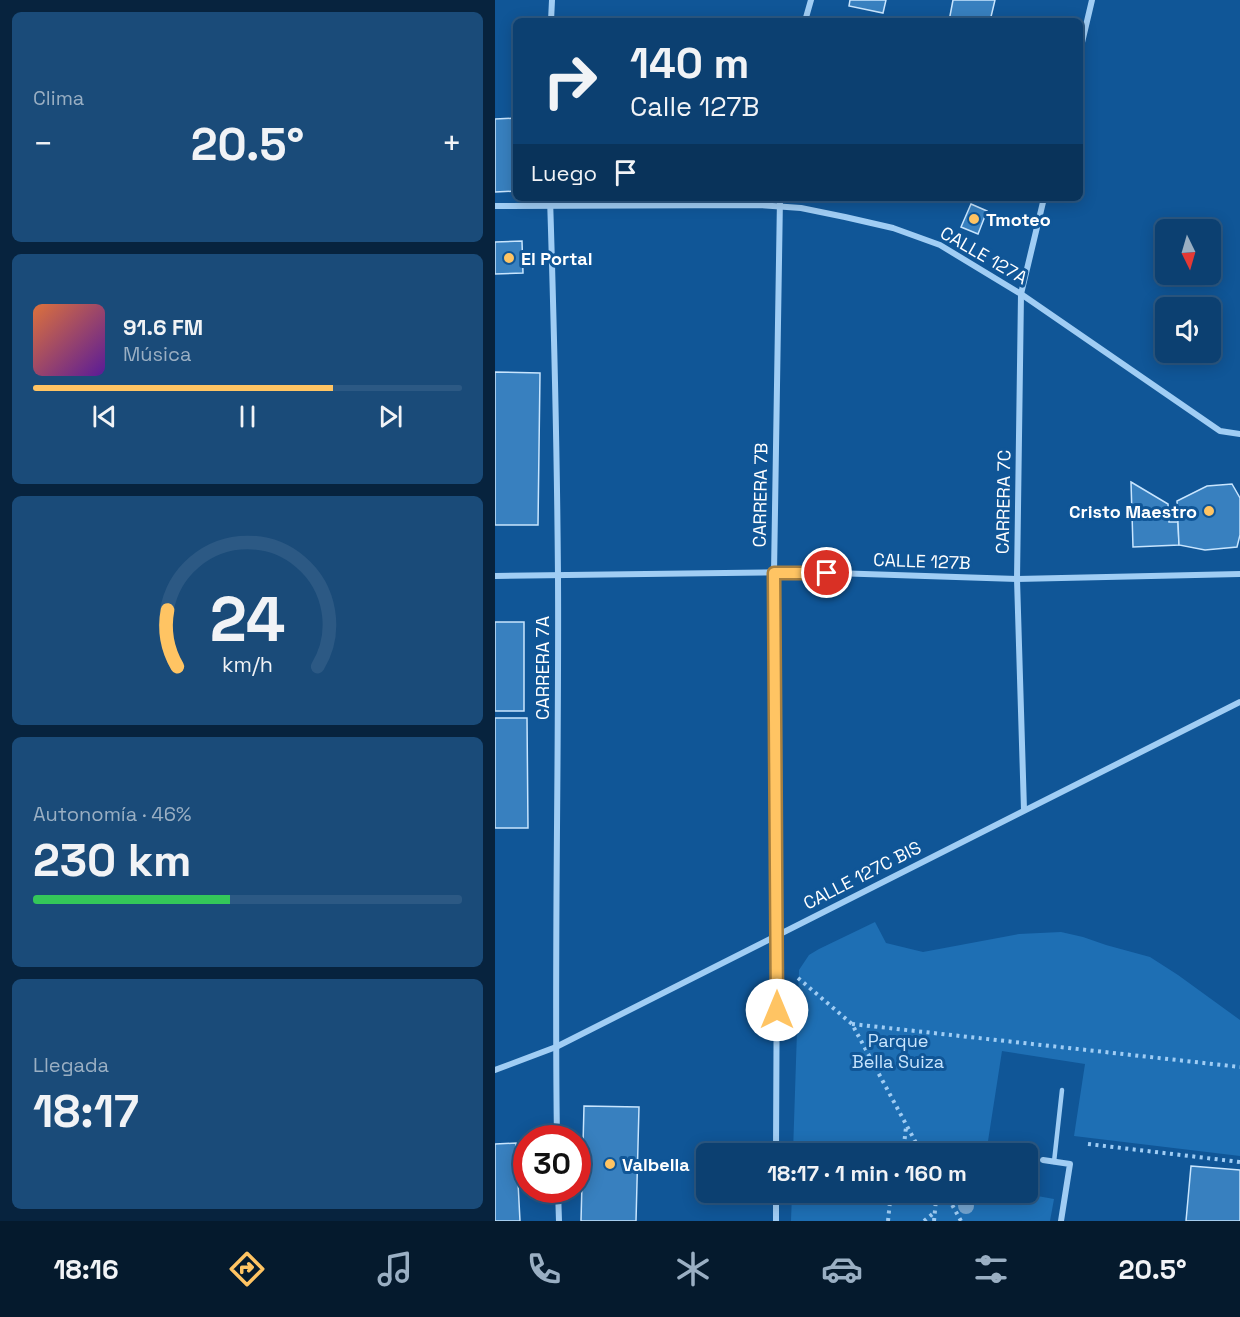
<!DOCTYPE html>
<html lang="es">
<meta charset="utf-8">
<style>
body{margin:0;font-family:"Space Grotesk",sans-serif;background:#1a4b79;color:#f1f3f6;height:100vh;display:flex;flex-direction:column;font-size:22px;white-space:nowrap}
*{box-sizing:border-box;margin:0}
p{font-size:20px;color:#9aafc3}
.icon{flex:none;width:33px;height:33px;fill:none;stroke:currentColor;stroke-width:2;stroke-linecap:round;stroke-linejoin:round}
.map{position:relative;flex:1;overflow:hidden}
.sheet{display:flex;flex-direction:column;gap:12px;padding:12px;background:#07233e;width:495px}
.sheet>*{flex:none}
.top-card{position:absolute;left:18px;top:18px;width:570px;height:183px;border-radius:9px;box-shadow:0 3px 15px #0003,0 0 0 2px #2c5984;background:#0c4071;color:#f1f3f6;overflow:hidden}
.needle{width:39px;rotate:175deg}
.controls{position:absolute;left:660px;top:219px;display:grid;gap:12px}
.controls a{display:grid;place-items:center;width:66px;height:66px;border-radius:9px;background:#0c4071;box-shadow:0 3px 15px #0003,0 0 0 2px #2c5984;font-size:30px}
.speed{position:absolute;left:18px;top:1125px;display:flex;gap:12px;font-size:30px;font-weight:700;text-align:center}
.speed>*{display:grid;place-content:center;width:78px;height:78px;border-radius:50%;background:#0c4071;box-shadow:0 3px 15px #0003,0 0 0 2px #2c5984;line-height:1}
.speed .limit{border:9px solid #d22;background:#fff;color:#111}
.pin{position:absolute;display:grid;place-items:center;width:51px;height:51px;color:#fff;margin:-26px;border:3px solid #fff;border-radius:50%;box-shadow:0 2px 6px #0007}
.me{position:absolute;width:66px;margin:-33px;rotate:0deg;stroke-linejoin:round;filter:drop-shadow(0 0 4px #0008)}
.turn{display:flex;align-items:center;gap:21px;height:126px;padding:0 18px;font-size:27px}
.turn .icon{width:78px;height:78px;stroke-width:2.5}
.turn b{display:block;font-size:42px;line-height:51px}
.then{display:flex;align-items:center;height:57px;padding:0 18px;background:#0003;gap:12px;font-size:22px}
.big{font-size:45px;font-weight:600;line-height:1.1}
.sheet .tile{flex:1;display:flex;flex-direction:column;justify-content:center;gap:9px;min-width:0;padding:0 21px;border-radius:9px;background:#1a4b79}
.sheet .dial{align-items:center;gap:0}
.dial svg{height:156px;overflow:visible;fill:none;stroke:#2c5984;stroke-width:7;stroke-linecap:round;text-anchor:middle}
.dial text{fill:#f1f3f6;stroke:none}
.song{display:flex;align-items:center;gap:18px}
.cover{width:72px;height:72px;border-radius:9px;background:linear-gradient(135deg,hsl(20 70% 55%),hsl(270 70% 35%))}
.played{height:6px;border-radius:3px;background:linear-gradient(90deg,#ffc463 70%,#2c5984 70%)}
.keys{display:flex;justify-content:space-around;direction:ltr}
.heat{display:flex;justify-content:space-between;align-items:center;font-size:33px;direction:ltr}
.charge{height:9px;border-radius:4px;background:linear-gradient(90deg,#34c759 46%,#2c5984 0)}
.trip{position:absolute;left:201px;top:1143px;width:342px;height:60px;border-radius:9px;background:#0c4071;box-shadow:0 3px 15px #0003,0 0 0 2px #2c5984;font-weight:600;line-height:60px;text-align:center}
.tab-bar{display:flex;height:96px;justify-content:space-around;align-items:center;background:#051a2d;color:#9aafc3}
.tab-bar .icon{width:42px;height:42px}
.tab-bar .selected{color:#ffc463}
.tab-bar b{font-size:27px;color:#f1f3f6}
main{display:flex;flex:1;min-height:0}
.map>svg:first-child{display:block}
</style>
<main>
<section class="sheet">
<div class="tile"><p>Clima</p>
<div class="heat"><a>−</a><b class="big">20.5°</b><a>+</a></div>
</div>
<div class="tile">
<div class="song"><i class="cover"></i><div><b>91.6 FM</b><p>Música</p></div></div>
<div class="played"></div>
<div class="keys"><svg class="icon" aria-label="previous" viewBox="0 0 24 24"><path d="M18 5L8 12l10 7zM5 5v14"/></svg><svg class="icon" aria-label="pause" viewBox="0 0 24 24"><path d="M8 5v14M16 5v14"/></svg><svg class="icon" aria-label="next" viewBox="0 0 24 24"><path d="M6 5l10 7-10 7zM19 5v14"/></svg></div>
</div>
<div class="tile dial"><svg viewBox="0 0 100 80">
<path d="M14 69A42 42 0 1 1 86 69"/>
<path d="M14 69A42 42 0 0 1 9 40" stroke="#ffc463"/>
<text x="50" y="56" font-size="32" font-weight="700">24</text>
<text x="50" y="72" font-size="11">km/h</text>
</svg></div>
<div class="tile"><p>Autonomía · 46%</p><b class="big">230 km</b><div class="charge"></div></div>
<div class="tile"><p>Llegada</p><b class="big">18:17</b></div>
</section>
<div class="map">
<svg width="745" height="1221" viewBox="0 0 745 1221">
<rect width="100%" height="100%" fill="#105697"/>
<!-- green -->
<g fill="#1e6fb4">
<path d="M380 922 391 943 428 952 524 934 566 932 588 937 611 945 655 957 683 975 745 1020V1156L579 1136 590 1064 507 1051 493 1141 538 1150 533 1184 532 1154 298 1153 304 970 314 955 324 949Z"/>
<path d="M531 1192V1194L559 1199 555 1221H296L297 1193Z"/>
</g>
<!-- building -->
<g fill="#3880bf" stroke="#c8e5fe" stroke-width="1.5">
<path d="M355 0H391L388 13 354 6Z"/>
<path d="M458 0H500L495 21H454Z"/>
<path d="M21 118V191L0 192V119Z"/>
<path d="M476 204 492 211 483 234 466 227Z"/>
<path d="M27 241 28 273 0 274V242Z"/>
<path d="M0 372 45 373 43 525H0Z"/>
<path d="M636 482 673 504 674 522H683L684 545 638 547Z"/>
<path d="M737 484 745 498V535L742 547 710 550 684 545 682 501 712 486Z"/>
<rect x="0" y="622" width="29" height="89"/>
<path d="M0 718H32L33 828H0Z"/>
<path d="M89 1106 144 1107 141 1221H86Z"/>
<path d="M21 1143 25 1221H0V1144Z"/>
<path d="M696 1166 745 1170V1221H691Z"/>
</g>
<g fill="none" stroke-linecap="round" stroke-linejoin="round">
<!-- path -->
<g stroke="#a0cdf4" stroke-width="4" stroke-dasharray="3 4.5" stroke-linecap="butt">
<path d="M303 978 357 1024 427 1154"/>
<path d="M357 1024 745 1067"/>
<path d="M593 1144 745 1162"/>
<path d="M408 1154 411 1127"/>
<path d="M450 1192 466 1221"/>
<path d="M393 1221 396 1192"/>
<path d="M429 1221 440 1212"/>
<path d="M439 1221 441 1200 439 1192"/>
</g>
<!-- service -->
<path stroke="#a0cdf4" stroke-width="4.5" d="M559 1162 567 1090"/>
<!-- minor -->
<g stroke="#a0cdf4" stroke-width="6">
<path d="M56 21 57 0"/>
<path d="M310 21 316 0"/>
<path d="M585 51 597 0"/>
<path d="M55 198C59 324 62 450 63 576 64 764 59 951 62 1138"/>
<path d="M0 206 264 205 306 208 350 217 398 228 445 245 526 294 725 431 745 434"/>
<path d="M0 576 308 572 522 579 745 574"/>
<path d="M529 810 522 579 526 294 549 198"/>
<path d="M0 1070 61 1047 745 702"/>
<path d="M281 1154 282 935 279 573 285 198"/>
<path d="M548 1160 575 1164 566 1221"/>
<path d="M63 1190 64 1221"/>
<path d="M281 1221V1192"/>
</g>
</g>
<!-- trees -->
<circle fill="#75a5d0" cx="471" cy="1206" r="8"/>
<g fill="none" stroke-linecap="round" stroke-linejoin="round">
<!-- route casing -->
<g stroke="#a67f40" stroke-width="15">
<path id="route" d="M282 1010 279 573H332"/>
</g>
<!-- route -->
<use href="#route" stroke="#ffc463" stroke-width="10"/>
</g>
<!-- markers -->
<g fill="#ffc463" stroke="#105697" stroke-width="2">
<circle cx="479" cy="219" r="6"/>
<circle cx="14" cy="258" r="6"/>
<circle cx="714" cy="511" r="6"/>
<circle cx="115" cy="1164" r="6"/>
</g>
<g text-anchor="middle" dominant-baseline="central" stroke-width="6" stroke-linejoin="round" paint-order="stroke">
<!-- poi labels -->
<g font-size="18" font-weight="bold" fill="#fff" stroke="#105697" text-anchor="start">
<text x="491" y="219">Tmoteo</text>
<text x="26" y="258">El Portal</text>
<text x="702" y="511" text-anchor="end">Cristo Maestro</text>
<text x="127" y="1164">Valbella</text>
</g>
<!-- street labels -->
<g font-size="18" fill="#fff" stroke="#105697">
<text transform="translate(489 255) rotate(30)">CALLE 127A</text>
<text transform="translate(265 495) rotate(-89)">CARRERA 7B</text>
<text transform="translate(508 502) rotate(-89)">CARRERA 7C</text>
<text transform="translate(427 561) rotate(2)">CALLE 127B</text>
<text transform="translate(47 668) rotate(-90)">CARRERA 7A</text>
<text transform="translate(367 875) rotate(-27)">CALLE 127C BIS</text>
</g>
<!-- park labels -->
<g font-size="18" fill="#c8e5fe" stroke="#105697">
<text x="403" y="1040">Parque<tspan x="403" dy="21">Bella Suiza</tspan></text>
</g>
</g>
</svg>
<div class="controls">
<a><svg class="needle" viewBox="-14 -14 28 28"><path d="M0-13l5 13h-10z" fill="#e53935"/><path d="M0 13l5-13h-10z" fill="#9aafc3"/></svg></a>
<a><svg class="icon" aria-label="sound" viewBox="0 0 24 24"><path d="M4 9h4l5-4v14l-5-4H4zM17 9q2 3 0 6"/></svg></a>
</div>
<div class="speed"><div class="limit">30</div></div>
<div class="pin" style="left:332px;top:573px;background:#d93025"><svg class="icon" aria-label="arrive" viewBox="0 0 24 24"><path d="M6 21V4h12l-3 4 3 4H6"/></svg></div>
<svg class="me" style="left:282px;top:1010px" viewBox="-20 -20 40 40"><circle r="19" fill="#fff"/><path d="M0-13L10 11 0 6-10 11z" fill="#ffc463"/></svg>
<div class="trip">18:17 · 1 min · 160 m</div>
<div class="top-card">
<div class="turn"><svg class="icon" aria-label="right" viewBox="0 0 24 24"><path d="M7 20v-9h11M14 6l5 5-5 5"/></svg><div><b>140 m</b>Calle 127B</div></div>
<div class="then">Luego<svg class="icon" aria-label="arrive" viewBox="0 0 24 24"><path d="M6 21V4h12l-3 4 3 4H6"/></svg></div>
</div>
</div>
</main>
<nav class="tab-bar">
<b>18:16</b>
<svg class="icon selected" aria-label="directions" viewBox="0 0 24 24"><path d="M12 3l9 9-9 9-9-9zM9 14v-3h6M13 9l2 2-2 2"/></svg>
<svg class="icon" aria-label="music" viewBox="0 0 24 24"><path d="M9 18V5l10-2v13"/><circle cx="6" cy="18" r="3"/><circle cx="16" cy="16" r="3"/></svg>
<svg class="icon" aria-label="phone" viewBox="0 0 24 24"><path d="M5 4h4l2 5-3 2q2 4 5 5l2-3 5 2v4C11 20 4 13 5 4z"/></svg>
<svg class="icon" aria-label="climate" viewBox="0 0 24 24"><path d="M12 3v18M4 7l16 10M4 17L20 7"/></svg>
<svg class="icon" aria-label="car" viewBox="0 0 24 24"><path d="M5 17H2v-5l4-1 3-4h7l3 4 3 1v5h-3M9 17h6M6 11h13"/><circle cx="7" cy="17" r="2"/><circle cx="17" cy="17" r="2"/></svg>
<svg class="icon" aria-label="filters" viewBox="0 0 24 24"><path d="M4 7h16M4 17h16"/><circle cx="9" cy="7" r="2"/><circle cx="15" cy="17" r="2"/></svg>
<b>20.5°</b>
</nav>
